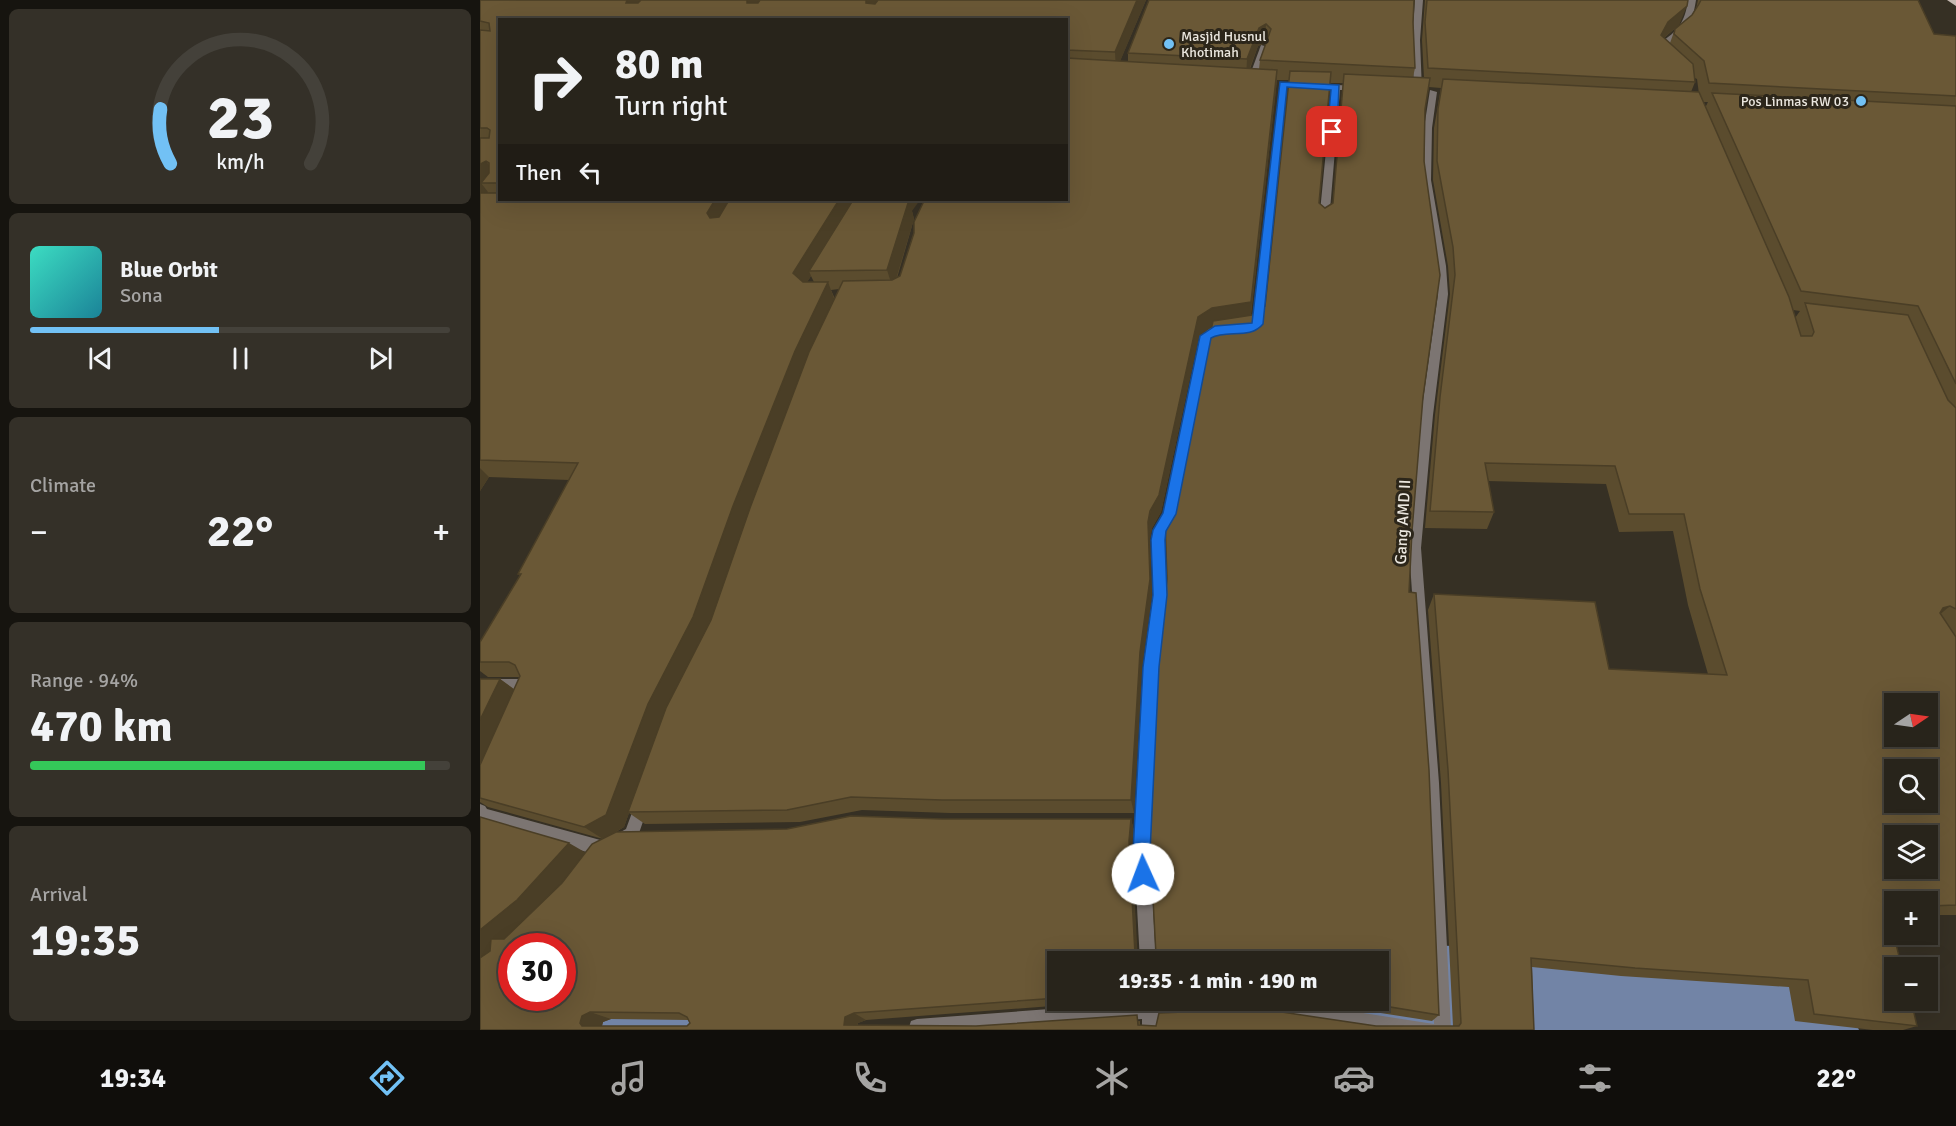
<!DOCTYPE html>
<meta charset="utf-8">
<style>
body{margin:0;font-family:Signika,sans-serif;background:#343028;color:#f1f3f6;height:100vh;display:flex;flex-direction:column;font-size:22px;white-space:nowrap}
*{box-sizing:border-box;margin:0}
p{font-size:20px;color:#a5a4a3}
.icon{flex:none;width:33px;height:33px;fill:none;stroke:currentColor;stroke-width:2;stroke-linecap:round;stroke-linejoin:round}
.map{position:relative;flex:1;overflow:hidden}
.details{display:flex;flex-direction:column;gap:9px;padding:9px;background:#16140f;width:480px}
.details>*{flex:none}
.top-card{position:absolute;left:18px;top:18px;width:570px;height:183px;border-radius:0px;box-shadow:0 6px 24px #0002,0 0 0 2px #44413a;background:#28241b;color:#f1f3f6;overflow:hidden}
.needle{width:39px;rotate:77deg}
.buttons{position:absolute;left:1404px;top:693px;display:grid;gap:12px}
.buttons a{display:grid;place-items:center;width:54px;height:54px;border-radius:0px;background:#28241b;box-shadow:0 6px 24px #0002,0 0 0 2px #44413a;font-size:30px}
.speed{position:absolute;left:18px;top:933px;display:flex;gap:12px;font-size:30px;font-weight:700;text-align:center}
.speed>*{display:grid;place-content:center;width:78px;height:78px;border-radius:50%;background:#28241b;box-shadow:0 6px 24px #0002,0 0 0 2px #44413a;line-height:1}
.speed .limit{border:9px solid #d22;background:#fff;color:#111}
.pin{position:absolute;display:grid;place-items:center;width:51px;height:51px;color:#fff;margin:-26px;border-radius:12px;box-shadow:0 3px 9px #0006}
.me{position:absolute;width:66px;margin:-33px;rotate:358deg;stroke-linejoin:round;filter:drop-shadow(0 0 4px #0008)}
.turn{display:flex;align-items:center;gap:21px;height:126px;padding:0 18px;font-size:27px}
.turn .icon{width:78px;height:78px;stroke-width:2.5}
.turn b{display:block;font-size:42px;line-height:51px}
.then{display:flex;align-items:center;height:57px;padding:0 18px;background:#0003;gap:12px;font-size:22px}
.big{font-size:45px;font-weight:700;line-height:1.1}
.details .card{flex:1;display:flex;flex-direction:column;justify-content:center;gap:9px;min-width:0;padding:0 21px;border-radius:9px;background:#343028}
.details .dial{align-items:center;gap:0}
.dial svg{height:156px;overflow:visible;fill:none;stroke:#44413a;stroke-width:7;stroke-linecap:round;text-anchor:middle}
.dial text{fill:#f1f3f6;stroke:none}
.song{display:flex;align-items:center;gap:18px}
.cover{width:72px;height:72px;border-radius:9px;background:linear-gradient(135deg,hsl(170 70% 55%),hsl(190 70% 35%))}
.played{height:6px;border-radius:3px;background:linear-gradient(90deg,#72c1f5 45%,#44413a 45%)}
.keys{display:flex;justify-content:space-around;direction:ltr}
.heat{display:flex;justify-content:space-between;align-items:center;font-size:33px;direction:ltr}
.charge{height:9px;border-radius:4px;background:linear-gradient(90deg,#34c759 94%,#44413a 0)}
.trip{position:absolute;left:567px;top:951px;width:342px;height:60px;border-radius:0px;background:#28241b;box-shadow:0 6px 24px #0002,0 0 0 2px #44413a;font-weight:700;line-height:60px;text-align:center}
.menu{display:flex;height:96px;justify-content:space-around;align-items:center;background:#100e0b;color:#a5a4a3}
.menu .icon{width:42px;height:42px}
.menu .current{color:#72c1f5}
.menu b{font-size:27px;color:#f1f3f6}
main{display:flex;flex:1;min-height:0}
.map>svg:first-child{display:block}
</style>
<main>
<section class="details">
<div class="card dial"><svg viewBox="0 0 100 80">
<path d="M14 69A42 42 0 1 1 86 69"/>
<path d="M14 69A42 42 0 0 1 9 41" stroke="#72c1f5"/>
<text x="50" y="56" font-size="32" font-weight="700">23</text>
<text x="50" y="72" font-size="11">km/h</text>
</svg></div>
<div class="card">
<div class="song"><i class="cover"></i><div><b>Blue Orbit</b><p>Sona</p></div></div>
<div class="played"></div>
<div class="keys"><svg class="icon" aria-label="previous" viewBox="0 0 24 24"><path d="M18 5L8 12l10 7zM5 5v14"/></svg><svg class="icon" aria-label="pause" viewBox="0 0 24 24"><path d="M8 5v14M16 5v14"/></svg><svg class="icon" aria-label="next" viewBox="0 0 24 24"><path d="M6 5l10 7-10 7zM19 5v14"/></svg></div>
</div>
<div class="card"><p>Climate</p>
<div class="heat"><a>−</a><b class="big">22°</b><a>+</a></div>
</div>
<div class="card"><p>Range · 94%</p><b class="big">470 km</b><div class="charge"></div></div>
<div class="card"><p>Arrival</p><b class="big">19:35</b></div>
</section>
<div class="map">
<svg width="1476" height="1030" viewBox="0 0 1476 1030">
<rect width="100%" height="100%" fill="#363024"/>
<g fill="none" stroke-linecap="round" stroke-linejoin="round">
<!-- river -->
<g fill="#7284a6" fill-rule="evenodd">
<path d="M881 940 1318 969 1361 987 1379 1030H833L821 1000H898V962H837L838 957Z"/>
<path d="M285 951 328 969 346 1012 338 1030H38L51 998H82V972L107 962Z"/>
</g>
<!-- street -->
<g fill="#7c7572" fill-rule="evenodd">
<path d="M935 0H943L940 40 942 91 938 93 934 91 932 40Z"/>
<path d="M1208 0H1216C1214 13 1211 26 1201 35 1190 46 1189 40 1183 56H1177L1179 43C1198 32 1205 22 1208 0Z"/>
<path d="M781 45 788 47 775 83 768 85 767 83Z"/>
<path d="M800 83 807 85 782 325 775 330 770 326 772 323Z"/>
<path d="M833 84 879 86 883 88 879 90H860L849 222 844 225 839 222 852 89 833 88Z"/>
<path d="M950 90 957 92 952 128 951 180 966 266 968 294 953 415 941 548 959 783 971 1030H891L780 1014 679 1018 678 1030H662V1019L510 1030H430L429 1027 431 1021 437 1019 663 1002V1000H799L954 1024 945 783 929 548 941 415 958 294 956 266 943 180 944 128Z"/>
<path d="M744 326 749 330 748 333 737 334 731 338 695 514 686 530 684 539 686 595 678 667 670 852 676 962H660L654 852 664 667 674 595 672 539 674 529 683 513 721 336 731 327Z"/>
<path d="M0 679H47L52 681 57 689 55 693 50 695 44 691H0Z"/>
<path d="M162 797 167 799 169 804 157 839 142 846 137 844 135 839 137 834 146 829 157 799Z"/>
<path d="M0 804 5 806 7 809 124 841 129 844 132 849 129 854 124 857 2 822 0 821Z"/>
</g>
<!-- primary -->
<path fill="#c7bab2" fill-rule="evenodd" d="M1467 0H1476V6Z"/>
</g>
<!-- wall -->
<path fill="#5b4c2e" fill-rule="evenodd" d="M0 0H666L640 61 648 62V53L669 0 933 22 935 68 933 77 944 78 942 40 945 0H1208L1199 25 1184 38 1190 43 1195 29 1212 15 1216 9 1218 0H1438L1454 34 1476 36V915H1452L1448 917V902H1414V925H1411L1437 1026 1423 1030H1393L1315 1021 1309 987 1141 976 1052 967 1054 1030H0L105 853 123 839 8 807 0 802V679H20L34 689 40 677H8L0 671V642L40 576 38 574 89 480 9 477 0 491ZM20 20H586V200H441L443 203 434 233 420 276 417 278 434 219 432 211 20 200ZM785 43 786 44 780 60 779 69H770L778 46ZM1215 78 1217 79 1219 94 1211 92 1215 82ZM797 80H809L785 306 771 315ZM850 83H863L853 203 845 208 839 203ZM949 87 961 88 954 128 953 180 968 266 970 294 955 415 945 528 1007 529 1014 512 1008 481 1126 484 1139 532 1193 531 1208 605 1228 674 1129 669 954 594 948 610 961 783 973 1026H676L660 1025V1021L496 1026 378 1025V1023L386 1020 652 1000H578V962L898 1000H817L952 1021 959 1015 929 592 932 531 943 397 945 109ZM1223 102H1228L1225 108ZM331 276 334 282H327ZM359 289 355 299 351 290ZM1313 310 1320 311 1315 318ZM732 327 696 497 676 955 657 956 652 852 654 831 651 819H462L307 829 136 832 144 827 149 813 165 824 320 822 382 810 470 813H654L662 667 672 595 670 539 672 528 681 512 719 336ZM131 1019 208 1020 210 1023 207 1026H122L123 1022Z"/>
<!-- shaded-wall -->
<g fill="#4a3e26">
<path d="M146 0H174L155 18 146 3Z"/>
<path d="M267 0H287L274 20 267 3Z"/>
<path d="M386 0H404L391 19 386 3Z"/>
<path d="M657 0H666L636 71 635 52Z"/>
<path d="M1207 6 1199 25 1181 40V35L1188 22Z"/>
<path d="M786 24 785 43 778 46 766 78 767 59 779 28Z"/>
<path d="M797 70 796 89 770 321 732 327 719 336 681 512 672 528 670 539 672 595 662 667 654 813 651 800 668 522 718 317Z"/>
<path d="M6 161 19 180 1 183 8 192 0 201V165L2 163Z"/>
<path d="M235 200H256L237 232 227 213Z"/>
<path d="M359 200H378L329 271 331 276 321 292 313 273Z"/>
<path d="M427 200H440L432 211 434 219 413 289 407 270Z"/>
<path d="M348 282 355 301 227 633 148 812 149 813 144 827 123 839 104 827 168 704 253 506 315 351Z"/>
<path d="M0 468 9 477 0 491Z"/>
<path d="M1470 606 1451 622 1463 608Z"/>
<path d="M20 679 39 693 0 780V720Z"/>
<path d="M651 819 654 831 652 852 658 962 655 954 649 841Z"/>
<path d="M89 843 108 854 59 910 0 959V930Z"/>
<path d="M110 1012 131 1019 123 1022 121 1029 102 1026 100 1023 102 1016Z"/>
<path d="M374 1013 386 1020 378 1023 376 1030 364 1025 365 1017Z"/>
</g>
<!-- building -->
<g fill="#6a5836" stroke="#4a3e26" stroke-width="1.5" fill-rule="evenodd">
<path d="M0 0H147L146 3H158L161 0H267V3H278L280 0H386V3L395 4 398 0H657L635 52 586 50V20H20V183H1L9 173V163L6 161 2 163 0 165V138H9L10 130 7 128H0V30L10 31 9 23 0 21Z"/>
<path d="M669 0H934L933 22 935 68 780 60 791 29 786 24 779 28 767 59 648 53Z"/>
<path d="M947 0H1208L1207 6 1188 22 1181 35 1213 64 1215 82 948 68 945 22Z"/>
<path d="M1221 0H1438L1454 34 1476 36V96L1229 83 1224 61 1194 34 1195 29 1212 15 1219 4Z"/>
<path d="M586 58 797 70 771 302 732 308 718 317 679 495 670 511 668 522 670 579 660 652 651 800H462L371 797 307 810 148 812 186 708 231 620 270 508 329 352 363 281 412 280 420 276 434 233V222L444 201 443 200H586Z"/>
<path d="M810 71 851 72 839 203 845 208 853 203 864 74 950 78 945 109 944 161 960 275 943 397 932 531 929 592 936 593 949 770 959 1015 868 1000H898V962H578V998L374 1013 365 1017 364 1025 496 1026 657 1015 658 1025 676 1026 679 1013 781 1009 896 1026H979L981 1023 968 770 954 594 1115 602 1129 669 1247 675 1220 589 1204 514H1149L1135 466 1005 463 1014 512 950 511 960 397 975 275 973 247 957 161 958 109 963 79 1219 92 1309 297 1321 336H1332L1334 332 1325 303 1428 315 1468 400 1476 408V609L1470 606 1463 608 1460 613 1476 637V905L1450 906 1454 915H1448V902H1414V916H1409L1422 968H1414V1000H1431L1437 1026 1334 1014 1328 980 1155 968 1051 958 1054 1030H0V958L10 951 11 939H24L82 883 112 844 136 832 307 829 371 816 462 819H651L649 841 655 954 657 956 676 955 670 841 679 652 687 579 685 522 696 497 733 321 772 315 785 306ZM1414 704H1448V736H1414ZM1414 770H1448V802H1414ZM1414 836H1448V868H1414ZM32 946H82V998H32ZM110 1012 199 1013 207 1017 210 1023 207 1026H102L100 1023 102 1016Z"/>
<path d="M1232 93 1476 106V384L1438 306 1321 291Z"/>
<path d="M0 193H20V200H235L227 213 230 218 239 217 249 200H359L313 273 323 282H348L315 351 253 506 213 617 168 704 126 815 104 827 0 798V765L40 676 35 665 29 662H0V642L41 574H38L98 463 0 460Z"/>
<path d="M373 200H429L407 270 329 271Z"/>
<path d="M0 679H20L0 720Z"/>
<path d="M0 817 89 843 37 900 0 930Z"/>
</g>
<!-- route -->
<path fill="#1a73e8" stroke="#114b97" stroke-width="1.5" d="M800 82 859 85 857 132 852 135 847 132 851 90 807 87 783 324C770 340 747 329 731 338L696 514 686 531 685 540 687 595 679 667 670 852 672 874 669 880 663 882 657 880 653 852 663 667 673 595 671 540 673 530 683 513 720 336 735 326 772 323Z"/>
<!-- markers -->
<g fill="#72c1f5" stroke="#2c261a" stroke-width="2">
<circle cx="689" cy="44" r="6"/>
<circle cx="1381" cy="101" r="6"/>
</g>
<g text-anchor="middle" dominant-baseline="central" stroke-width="6" stroke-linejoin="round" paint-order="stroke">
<!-- far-poi labels -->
<g font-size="14" fill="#ebe7df" stroke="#2c261a" text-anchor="start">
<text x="701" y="36">Masjid Husnul<tspan x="701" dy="16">Khotimah</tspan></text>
<text x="1369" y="101" text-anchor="end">Pos Linmas RW 03</text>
</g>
<!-- street labels -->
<g font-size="16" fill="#ebe7df" stroke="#2c261a">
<text transform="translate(923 522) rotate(-87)">Gang AMD II</text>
</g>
</g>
</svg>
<div class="buttons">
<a><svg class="needle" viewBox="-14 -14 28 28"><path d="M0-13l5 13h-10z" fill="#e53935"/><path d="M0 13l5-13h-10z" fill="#a5a4a3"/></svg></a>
<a><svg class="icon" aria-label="search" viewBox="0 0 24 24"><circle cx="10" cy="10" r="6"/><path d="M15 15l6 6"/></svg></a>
<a><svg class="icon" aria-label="layers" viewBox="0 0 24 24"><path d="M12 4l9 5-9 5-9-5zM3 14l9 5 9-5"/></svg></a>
<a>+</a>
<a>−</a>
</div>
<div class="speed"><div class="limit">30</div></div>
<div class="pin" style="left:852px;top:132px;background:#d93025"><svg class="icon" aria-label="arrive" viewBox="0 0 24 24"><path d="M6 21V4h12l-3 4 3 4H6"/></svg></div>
<svg class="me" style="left:663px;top:874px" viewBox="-20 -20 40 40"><circle r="19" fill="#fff"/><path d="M0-13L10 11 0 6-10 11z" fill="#1a73e8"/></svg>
<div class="trip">19:35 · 1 min · 190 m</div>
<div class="top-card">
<div class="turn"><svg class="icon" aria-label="right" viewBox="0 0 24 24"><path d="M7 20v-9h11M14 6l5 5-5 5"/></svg><div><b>80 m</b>Turn right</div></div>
<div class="then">Then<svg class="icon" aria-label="left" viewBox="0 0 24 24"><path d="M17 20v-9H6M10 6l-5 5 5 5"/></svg></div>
</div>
</div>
</main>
<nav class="menu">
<b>19:34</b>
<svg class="icon current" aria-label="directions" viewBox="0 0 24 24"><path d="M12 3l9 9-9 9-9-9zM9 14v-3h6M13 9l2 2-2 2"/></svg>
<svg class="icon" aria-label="music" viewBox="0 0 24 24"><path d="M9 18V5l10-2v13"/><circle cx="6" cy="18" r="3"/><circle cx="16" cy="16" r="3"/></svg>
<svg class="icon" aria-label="phone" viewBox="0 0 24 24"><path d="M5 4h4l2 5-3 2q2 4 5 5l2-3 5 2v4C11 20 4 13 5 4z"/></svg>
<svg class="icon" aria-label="climate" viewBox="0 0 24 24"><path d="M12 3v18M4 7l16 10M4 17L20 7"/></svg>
<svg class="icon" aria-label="car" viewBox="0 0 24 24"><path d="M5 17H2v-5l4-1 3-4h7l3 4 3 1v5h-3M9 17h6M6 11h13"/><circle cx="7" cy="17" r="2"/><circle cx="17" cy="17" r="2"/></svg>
<svg class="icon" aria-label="filters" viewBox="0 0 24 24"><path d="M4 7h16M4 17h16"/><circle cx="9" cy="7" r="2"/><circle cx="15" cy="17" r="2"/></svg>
<b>22°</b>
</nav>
